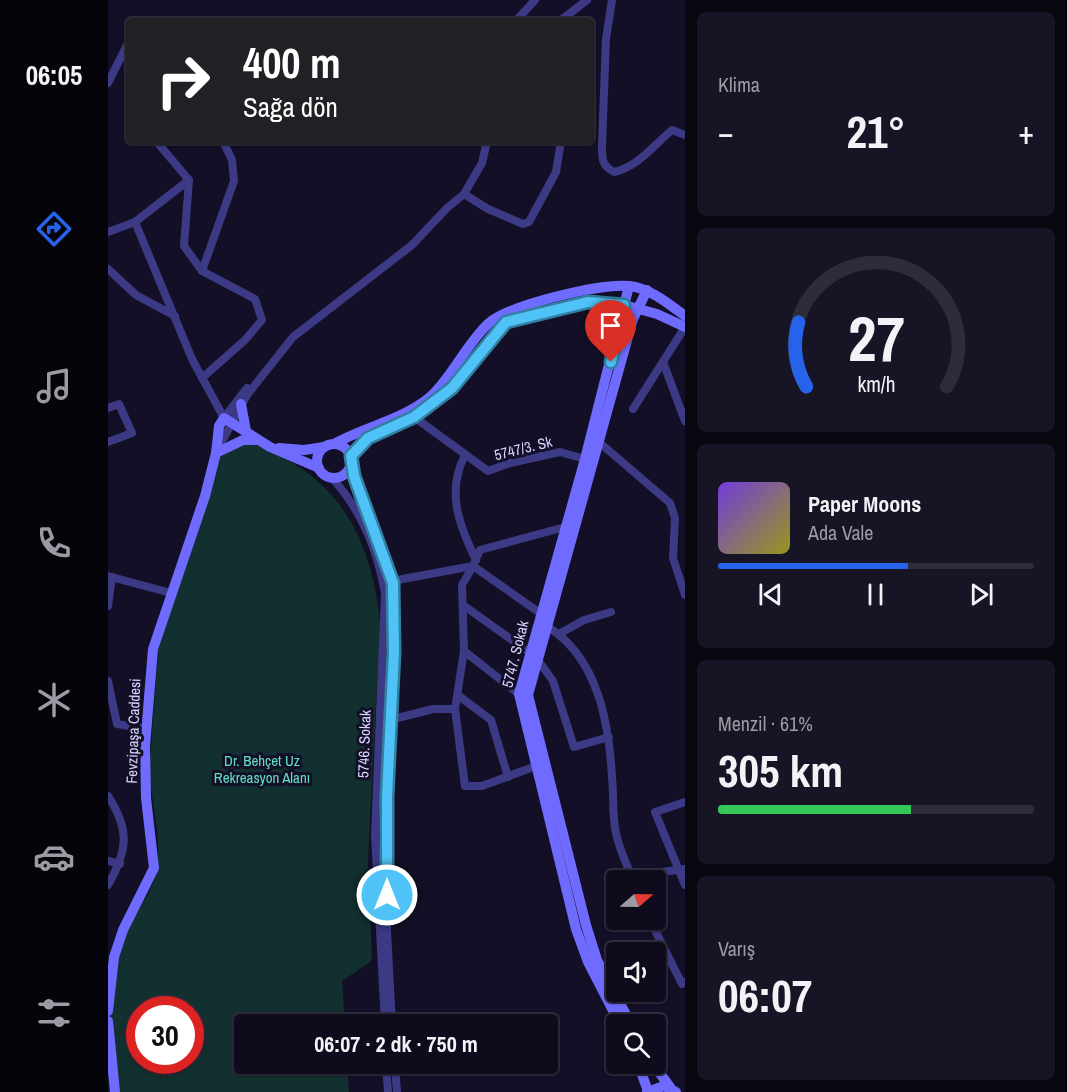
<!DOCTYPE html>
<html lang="tr">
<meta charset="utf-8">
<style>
body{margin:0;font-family:"Archivo Narrow",sans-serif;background:#171425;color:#f1f3f6;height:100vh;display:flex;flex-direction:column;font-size:22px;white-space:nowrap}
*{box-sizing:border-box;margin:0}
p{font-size:20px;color:#9b9ba3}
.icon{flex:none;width:33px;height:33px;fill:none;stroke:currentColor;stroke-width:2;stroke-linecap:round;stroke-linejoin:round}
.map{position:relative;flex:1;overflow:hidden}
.drawer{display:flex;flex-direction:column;gap:12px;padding:12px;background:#08060f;width:382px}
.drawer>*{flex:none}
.top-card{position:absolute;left:18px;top:18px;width:468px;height:126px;border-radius:6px;box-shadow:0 2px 4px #0004,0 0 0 2px #2e2b3b;background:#202124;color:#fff;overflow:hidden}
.needle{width:39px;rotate:70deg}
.buttons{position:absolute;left:498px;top:870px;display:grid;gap:12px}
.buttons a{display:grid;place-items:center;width:60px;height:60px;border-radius:6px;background:#0e0b1c;box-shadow:0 2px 4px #0004,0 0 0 2px #2e2b3b;font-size:30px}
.speed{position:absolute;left:18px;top:996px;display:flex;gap:12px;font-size:30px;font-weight:700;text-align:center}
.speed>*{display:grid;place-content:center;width:78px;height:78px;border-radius:50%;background:#0e0b1c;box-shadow:0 2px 4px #0004,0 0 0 2px #2e2b3b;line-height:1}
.speed .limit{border:9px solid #d22;background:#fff;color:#111}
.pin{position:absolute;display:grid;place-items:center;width:51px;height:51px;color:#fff;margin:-62px -26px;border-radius:50% 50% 50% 0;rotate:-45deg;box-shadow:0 0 6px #0007}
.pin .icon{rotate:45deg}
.me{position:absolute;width:66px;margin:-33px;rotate:0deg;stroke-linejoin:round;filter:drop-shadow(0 0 4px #0008)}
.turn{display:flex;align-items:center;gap:21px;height:126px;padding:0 18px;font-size:27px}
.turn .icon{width:78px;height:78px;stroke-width:2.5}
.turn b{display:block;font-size:42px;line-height:51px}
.big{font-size:45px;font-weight:700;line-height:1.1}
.drawer .widget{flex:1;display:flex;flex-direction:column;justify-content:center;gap:9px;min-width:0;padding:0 21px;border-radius:9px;background:#171425}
.drawer .dial{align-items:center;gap:0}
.dial svg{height:156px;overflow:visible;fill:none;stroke:#2e2b3b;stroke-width:7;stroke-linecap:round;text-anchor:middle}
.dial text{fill:#f1f3f6;stroke:none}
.song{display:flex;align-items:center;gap:18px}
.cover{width:72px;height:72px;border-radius:9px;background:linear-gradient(135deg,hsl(260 70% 55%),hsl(60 70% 35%))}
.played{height:6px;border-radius:3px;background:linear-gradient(90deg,#2563eb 60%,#2e2b3b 60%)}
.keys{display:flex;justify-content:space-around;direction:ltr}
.heat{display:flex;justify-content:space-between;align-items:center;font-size:33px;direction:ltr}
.charge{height:9px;border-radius:4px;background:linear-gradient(90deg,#34c759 61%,#2e2b3b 0)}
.trip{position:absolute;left:126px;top:1014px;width:324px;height:60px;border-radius:6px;background:#0e0b1c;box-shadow:0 2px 4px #0004,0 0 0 2px #2e2b3b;font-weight:700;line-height:60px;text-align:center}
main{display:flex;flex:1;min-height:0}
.tabs{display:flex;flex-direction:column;width:108px;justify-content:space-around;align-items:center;background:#06040b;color:#9b9ba3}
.tabs .icon{width:42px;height:42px}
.tabs .on{color:#2563eb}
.tabs b{font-size:27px;color:#f1f3f6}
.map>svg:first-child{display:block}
</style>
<main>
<nav class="tabs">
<b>06:05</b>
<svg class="icon on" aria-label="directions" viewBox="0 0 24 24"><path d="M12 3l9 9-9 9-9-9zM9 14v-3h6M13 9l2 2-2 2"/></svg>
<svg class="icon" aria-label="music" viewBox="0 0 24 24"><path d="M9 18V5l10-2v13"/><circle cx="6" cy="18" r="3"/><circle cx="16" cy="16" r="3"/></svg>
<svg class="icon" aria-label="phone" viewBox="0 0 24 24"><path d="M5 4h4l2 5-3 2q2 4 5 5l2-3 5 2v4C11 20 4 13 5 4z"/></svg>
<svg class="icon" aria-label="climate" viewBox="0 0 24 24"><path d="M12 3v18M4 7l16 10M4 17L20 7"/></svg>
<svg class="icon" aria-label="car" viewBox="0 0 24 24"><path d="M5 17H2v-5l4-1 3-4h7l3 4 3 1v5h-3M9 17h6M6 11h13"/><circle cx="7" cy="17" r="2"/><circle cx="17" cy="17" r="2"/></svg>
<svg class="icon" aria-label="filters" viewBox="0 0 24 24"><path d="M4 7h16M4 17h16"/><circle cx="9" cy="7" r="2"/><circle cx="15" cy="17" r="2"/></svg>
</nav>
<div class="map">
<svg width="577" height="1092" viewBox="0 0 577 1092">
<rect width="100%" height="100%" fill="#130f26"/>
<!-- green -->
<path fill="#12302f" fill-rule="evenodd" d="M143 440C159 450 176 457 191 467 245 502 267 562 272 624L260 861 264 957 262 962 234 981 237 1024H136V1064H239L241 1092H8L0 1019 2 984 18 929 40 894 50 872V837L41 774 51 639 109 459ZM32 1010H82V1060H32Z"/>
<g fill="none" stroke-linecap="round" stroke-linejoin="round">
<!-- street -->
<g stroke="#3d3a85" stroke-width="8">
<path d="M504 0 498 39 494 145C494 158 493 165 506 172 530 167 546 145 564 130L577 135"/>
<path d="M408 21 427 0"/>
<path d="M452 21 479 0"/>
<path d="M0 83 21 41"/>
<path d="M48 141 81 180 76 246 94 271"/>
<path d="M356 194 380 209 415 224 421 222 448 172 453 141"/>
<path d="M27 222 84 359 116 418"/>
<path d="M0 232 27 222 81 180"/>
<path d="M0 269 28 295 67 316"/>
<path d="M555 362 577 421"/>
<path d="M94 378 137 340 154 320 147 299 94 271 126 181 124 160 115 141"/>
<path d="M0 408 11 404 24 433 0 442"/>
<path d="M525 409 577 327"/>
<path d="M306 417 380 471 402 463 452 452 477 459"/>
<path d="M116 418 139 388"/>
<path d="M492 443 562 503 567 518 565 558 577 595"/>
<path d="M111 447 139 395 185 337 304 245 339 208 356 194 374 163 379 141"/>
<path d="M357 455C338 492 351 525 368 560"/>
<path d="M243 465 285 583 286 652 279 796V931L284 1024"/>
<path d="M224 478C254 511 269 549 277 593L267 835 277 1024"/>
<path d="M0 576 63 593"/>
<path d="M284 581 365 566 372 550 457 527"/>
<path d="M355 605 422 653"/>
<path d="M0 606 4 577"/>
<path d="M440 627C490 658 501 723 504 778 506 796 504 815 508 833 511 849 519 865 525 880"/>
<path d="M451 634 476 620 503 612"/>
<path d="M356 651 411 694"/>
<path d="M430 660 445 681 466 747 501 737"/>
<path d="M0 681 9 724 38 729"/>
<path d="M351 696 383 720 400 777"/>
<path d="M278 721 325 709H347"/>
<path d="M428 766 374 786H357L347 709 356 651 354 585 365 566 432 613"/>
<path d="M0 796C22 830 20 850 0 885"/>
<path d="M577 802 547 812 577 885"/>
<path d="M0 861 12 864"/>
<path d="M524 876 577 869"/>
<path d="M542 920 574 984 577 982"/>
<path d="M278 1064 280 1092"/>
<path d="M287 1064 289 1092"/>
</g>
<!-- secondary -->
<g stroke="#6f6bff" stroke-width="10">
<path d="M133 404 138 431"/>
<circle cx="226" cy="461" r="17"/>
<path d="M226 444C256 427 294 420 321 398 342 381 358 344 381 323 402 305 492 283 521 286 542 288 561 304 577 316"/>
<path d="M171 448 196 450 216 447"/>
<path d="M108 453 135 440H150"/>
<path d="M243 456 260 438 306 417 344 388 398 322 480 302 516 305 549 314 577 327"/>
<path d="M0 1011 6 957 15 930 46 868 38 798 37 746 45 649 97 496 108 453 111 426 116 418 162 447 211 468"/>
<path d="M0 1021 7 1092"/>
<path d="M512 1024 480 962 468 929 411 694 477 459 521 286"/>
<path d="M523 1024 489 960 478 925 420 695 525 319 539 290"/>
<path d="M530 1064 540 1091"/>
<path d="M545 1064 562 1087"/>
<path d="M539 1092 556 1086 568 1092"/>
</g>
</g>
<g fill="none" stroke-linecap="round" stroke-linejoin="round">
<!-- route casing -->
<g stroke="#337fa1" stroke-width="15">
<path id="route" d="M279 895V796L286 652 285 583 246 476 243 456 260 438 306 417 344 388 398 322 480 302 516 305 503 362"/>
</g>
<!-- route -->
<use href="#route" stroke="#4fc3f7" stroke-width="10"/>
</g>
<g text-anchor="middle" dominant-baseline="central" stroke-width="6" stroke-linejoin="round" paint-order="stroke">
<!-- street labels -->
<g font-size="15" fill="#d9d4ff" stroke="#130f26">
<text transform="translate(415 448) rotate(-14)">5747/3. Sk</text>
<text transform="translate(407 654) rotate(-76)">5747. Sokak</text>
<text transform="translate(25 731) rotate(-88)">Fevzipaşa Caddesi</text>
<text transform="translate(256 744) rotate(-88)">5746. Sokak</text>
</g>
<!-- park labels -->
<g font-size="15" fill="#5fe0c0" stroke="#130f26">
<text x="154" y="760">Dr. Behçet Uz<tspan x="154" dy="17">Rekreasyon Alanı</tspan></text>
</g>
</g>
</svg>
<div class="buttons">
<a><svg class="needle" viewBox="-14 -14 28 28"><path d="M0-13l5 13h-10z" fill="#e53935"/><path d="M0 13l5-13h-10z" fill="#9b9ba3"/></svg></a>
<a><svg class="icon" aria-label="sound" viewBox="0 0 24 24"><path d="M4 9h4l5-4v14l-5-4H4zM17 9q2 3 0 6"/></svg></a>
<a><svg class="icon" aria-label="search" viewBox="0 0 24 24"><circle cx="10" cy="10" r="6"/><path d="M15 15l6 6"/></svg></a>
</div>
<div class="speed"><div class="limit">30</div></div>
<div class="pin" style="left:503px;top:362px;background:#d93025"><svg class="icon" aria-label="arrive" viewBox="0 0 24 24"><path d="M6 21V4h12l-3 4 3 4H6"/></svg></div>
<svg class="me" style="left:279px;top:895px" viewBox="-20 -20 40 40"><circle r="17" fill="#4fc3f7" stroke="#fff" stroke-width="3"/><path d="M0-11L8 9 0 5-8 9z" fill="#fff"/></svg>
<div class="trip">06:07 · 2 dk · 750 m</div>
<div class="top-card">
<div class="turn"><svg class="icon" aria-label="right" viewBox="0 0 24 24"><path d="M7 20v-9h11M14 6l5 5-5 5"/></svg><div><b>400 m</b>Sağa dön</div></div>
</div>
</div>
<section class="drawer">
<div class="widget"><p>Klima</p>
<div class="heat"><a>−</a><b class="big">21°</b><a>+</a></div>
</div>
<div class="widget dial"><svg viewBox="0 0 100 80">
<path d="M14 69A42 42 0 1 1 86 69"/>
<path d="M14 69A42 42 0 0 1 10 36" stroke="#2563eb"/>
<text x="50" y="56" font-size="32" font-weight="700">27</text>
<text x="50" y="72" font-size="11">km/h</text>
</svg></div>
<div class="widget">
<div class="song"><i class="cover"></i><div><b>Paper Moons</b><p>Ada Vale</p></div></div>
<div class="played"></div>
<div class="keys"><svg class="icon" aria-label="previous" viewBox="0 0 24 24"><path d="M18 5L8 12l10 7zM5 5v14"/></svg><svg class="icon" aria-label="pause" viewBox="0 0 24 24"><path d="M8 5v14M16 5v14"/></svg><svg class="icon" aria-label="next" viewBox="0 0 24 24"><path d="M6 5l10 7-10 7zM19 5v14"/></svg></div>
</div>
<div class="widget"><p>Menzil · 61%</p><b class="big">305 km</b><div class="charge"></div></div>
<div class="widget"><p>Varış</p><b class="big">06:07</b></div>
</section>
</main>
